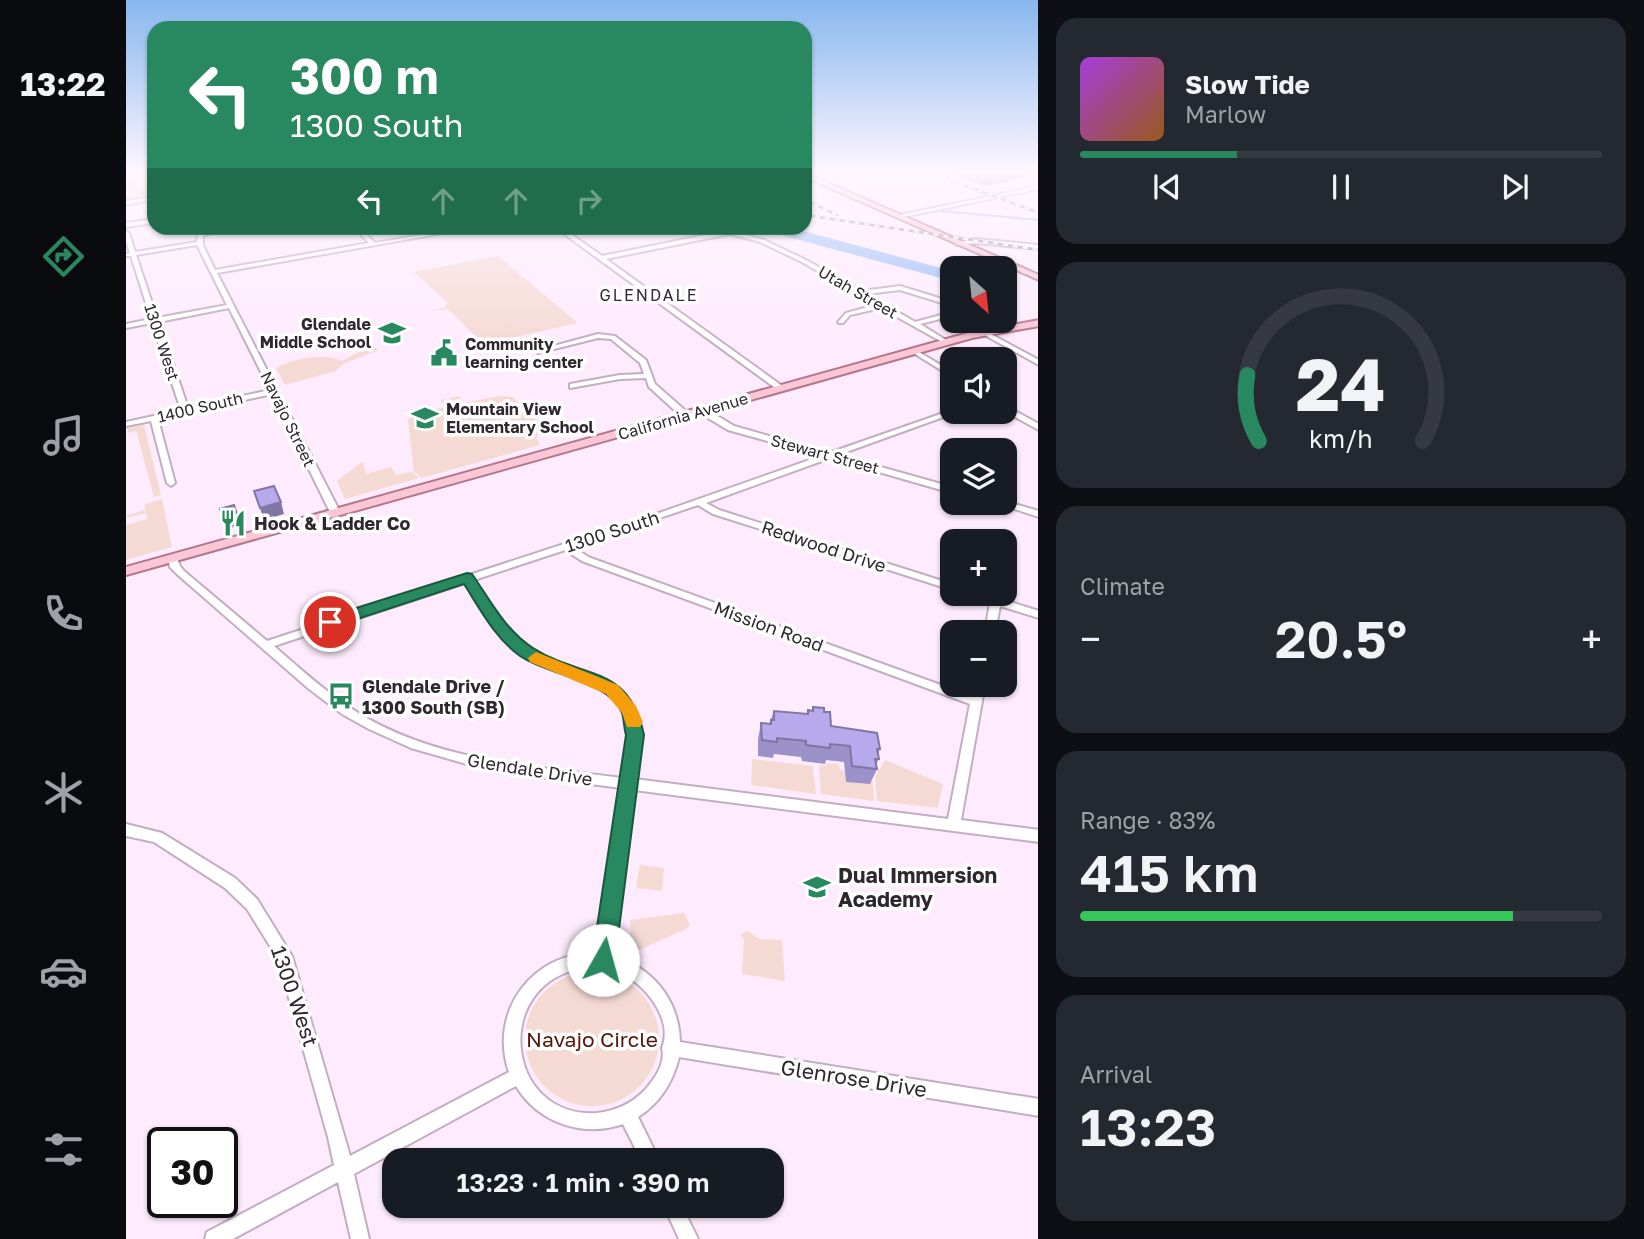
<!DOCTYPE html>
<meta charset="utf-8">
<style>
body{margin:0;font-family:"Golos Text",sans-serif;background:#242831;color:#f1f3f6;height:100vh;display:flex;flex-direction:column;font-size:26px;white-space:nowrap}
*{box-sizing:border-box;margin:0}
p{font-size:23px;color:#9ea1a6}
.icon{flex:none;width:38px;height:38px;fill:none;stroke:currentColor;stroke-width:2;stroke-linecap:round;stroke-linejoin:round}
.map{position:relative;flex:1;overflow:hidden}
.details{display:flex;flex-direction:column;gap:18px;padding:18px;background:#0d0f14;width:606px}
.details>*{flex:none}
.top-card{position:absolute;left:21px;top:21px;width:665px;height:214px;border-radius:21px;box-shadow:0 2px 5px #0004;background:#288860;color:#fff;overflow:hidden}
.needle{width:46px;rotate:153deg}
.tools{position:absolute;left:814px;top:256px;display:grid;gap:14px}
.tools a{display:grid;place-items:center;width:77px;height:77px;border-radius:14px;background:#171b24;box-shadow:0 2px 5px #0004;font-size:35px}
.speed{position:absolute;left:21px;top:1127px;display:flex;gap:14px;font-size:35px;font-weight:700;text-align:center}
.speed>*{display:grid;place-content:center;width:91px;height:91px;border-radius:50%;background:#171b24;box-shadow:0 2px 5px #0004;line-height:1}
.speed .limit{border:4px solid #111;border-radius:10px;background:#fff;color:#111}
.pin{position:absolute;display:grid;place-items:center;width:60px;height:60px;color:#fff;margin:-30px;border:4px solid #fff;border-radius:50%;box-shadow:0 2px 7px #0007}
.me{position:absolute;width:77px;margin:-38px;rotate:7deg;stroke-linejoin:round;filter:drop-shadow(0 0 5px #0008)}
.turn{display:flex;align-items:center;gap:24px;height:147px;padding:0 28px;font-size:32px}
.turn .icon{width:91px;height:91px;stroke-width:2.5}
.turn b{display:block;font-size:49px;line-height:60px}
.lanes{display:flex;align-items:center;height:66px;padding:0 28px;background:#0003;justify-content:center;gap:35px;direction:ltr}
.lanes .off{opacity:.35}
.big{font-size:52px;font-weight:600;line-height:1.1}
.details .tile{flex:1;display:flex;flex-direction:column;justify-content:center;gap:10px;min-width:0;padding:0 24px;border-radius:21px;background:#242831}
.details .dial{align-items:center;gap:0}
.dial svg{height:182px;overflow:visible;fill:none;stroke:#363941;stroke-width:7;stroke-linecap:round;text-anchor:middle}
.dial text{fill:#f1f3f6;stroke:none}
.song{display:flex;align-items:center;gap:21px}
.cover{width:84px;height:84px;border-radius:10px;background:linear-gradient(135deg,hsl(280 70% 55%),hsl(30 70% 35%))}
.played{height:7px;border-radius:4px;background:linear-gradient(90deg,#288860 30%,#363941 30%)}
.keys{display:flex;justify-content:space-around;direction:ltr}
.heat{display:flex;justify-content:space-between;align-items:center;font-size:38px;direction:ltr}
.charge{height:10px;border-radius:5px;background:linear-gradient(90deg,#34c759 83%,#363941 0)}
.trip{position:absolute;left:256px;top:1148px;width:402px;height:70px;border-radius:21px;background:#171b24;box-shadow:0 2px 5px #0004;font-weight:600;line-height:70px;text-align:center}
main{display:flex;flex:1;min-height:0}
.tabs{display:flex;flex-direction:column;width:126px;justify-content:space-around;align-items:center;background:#090b0e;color:#9ea1a6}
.tabs .icon{width:49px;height:49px}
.tabs .on{color:#288860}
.tabs b{font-size:32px;color:#f1f3f6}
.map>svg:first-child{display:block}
</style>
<main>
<nav class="tabs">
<b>13:22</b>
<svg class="icon on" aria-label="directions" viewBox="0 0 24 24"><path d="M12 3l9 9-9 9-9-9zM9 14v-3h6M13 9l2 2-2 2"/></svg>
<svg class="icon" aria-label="music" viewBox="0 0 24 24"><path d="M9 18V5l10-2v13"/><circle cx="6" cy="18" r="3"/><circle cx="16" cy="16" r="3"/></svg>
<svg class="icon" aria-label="phone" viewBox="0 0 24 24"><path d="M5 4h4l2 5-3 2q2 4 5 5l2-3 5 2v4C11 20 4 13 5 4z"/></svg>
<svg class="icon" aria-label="climate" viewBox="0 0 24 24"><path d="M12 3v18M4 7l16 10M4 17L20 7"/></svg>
<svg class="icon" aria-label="car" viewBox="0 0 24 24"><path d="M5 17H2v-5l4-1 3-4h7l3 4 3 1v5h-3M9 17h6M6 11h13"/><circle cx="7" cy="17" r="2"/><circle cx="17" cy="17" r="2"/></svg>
<svg class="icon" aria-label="filters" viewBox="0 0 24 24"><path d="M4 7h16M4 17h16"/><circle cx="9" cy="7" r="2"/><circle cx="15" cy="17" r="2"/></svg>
</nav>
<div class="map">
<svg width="913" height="1239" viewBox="0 0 913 1239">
<rect width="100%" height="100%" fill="#feecfe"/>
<!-- green -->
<g fill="#f5dad4">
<path d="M28 172V194L0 199V174Z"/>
<path d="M372 256 452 323 357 344 322 309 303 311 320 307 319 305 323 304 288 272Z"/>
<path d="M251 348 252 350 217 364 210 371 159 385 150 368C168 359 198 352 216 361L235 351Z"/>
<path d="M333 396 338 403 373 396 387 397 404 416 413 421 411 440 414 445 296 478 288 472 282 419 290 414 319 407 315 400Z"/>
<path d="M18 425 35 495 28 497 10 431 2 433 1 428Z"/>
<path d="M237 461 240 474 265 467 270 475 286 472 293 478 219 499 211 481Z"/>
<path d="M36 499 46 547 0 560V525L21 519 20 513 1 518V515L19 510V504Z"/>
<path d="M626 759 687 766 690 794 625 785Z"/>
<path d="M759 760 817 784 812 808 751 801 749 777Z"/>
<path d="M700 763 713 764 714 770H718L720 781 744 784 746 775 748 801 695 794 693 769 694 765 701 766Z"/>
<path d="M514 865 538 868 536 891 510 888Z"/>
<path d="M558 913 564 925 560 929 513 950 505 941 504 920Z"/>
<path d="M622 931 633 939 656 940 659 981 616 974 618 940 615 936 616 933Z"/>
<circle cx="466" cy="1039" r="67"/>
</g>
<!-- water -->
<path fill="#97bbf6" d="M629 228H666L826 271V281Z"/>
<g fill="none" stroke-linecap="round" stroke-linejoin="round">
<!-- stream -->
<path stroke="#97bbf6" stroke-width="2" d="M815 211 913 220"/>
<!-- minor casing -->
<g stroke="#c3adc3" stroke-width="4">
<g id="minor">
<path d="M913 186V189L772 218 769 216Z"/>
<path d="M28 197V199L0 205V201Z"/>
<path d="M28 219V223L0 227V223Z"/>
<path d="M93 228H100L77 236V245L89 270 243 243 229 228H234L249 243 336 228H346L91 273 214 512 212 514 209 515 204 512 146 394 32 419 49 483 45 486 41 483 25 421 0 426V422L55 410 26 323 0 328V324L25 319 5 256H0V254L4 253 0 241V231L3 233 9 252 71 242 72 234ZM71 245 101 305 31 318 10 255ZM103 308 144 390 62 408 33 322Z"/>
<path d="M430 228H436L476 256 604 230 638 240 680 260 736 291 774 286 826 302V306L774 290 741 294 789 322 826 312V316L794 324 823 342 818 343 755 308 724 315 717 323H713L712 322 720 313 750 305 676 262 634 242 604 234 480 259 659 388 652 390Z"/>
<path d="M849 239 913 245V249L849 243 832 245 829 243Z"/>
<path d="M855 331H859L913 360V365L855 333Z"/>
<path d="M472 334 489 336 520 360 529 384 562 413V417H556L523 387 520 378 494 379 444 388V384L494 375 518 374 514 363 485 339 472 338 412 353 409 351Z"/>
<path d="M788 349 826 372V377L786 352 785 351Z"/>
<path d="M878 405 913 424V430L878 411Z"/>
<path d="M572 408H578L608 426 703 453 826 410V411H834L712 455 826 487V493L704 458 580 503 593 510 826 584V590L587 514 572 505 448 547 462 557 845 696 847 684H859L835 820 913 830V842L508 790 485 955C526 967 553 999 554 1042L913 1099V1116L553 1057C547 1082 534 1103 512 1117L533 1160H515L497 1124C457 1138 412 1123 390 1086L228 1174 243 1239H225L212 1182 107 1239H79L81 1232 208 1165 202 1137 152 959 121 909 99 888 28 842 0 836V824L36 833 109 878 131 899 166 956 224 1156 383 1072C362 1012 407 951 471 953L495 788 365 771 285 748 243 729 216 714 183 689 52 575 44 567 42 558 47 555 50 556 54 566 58 571 141 641 533 513 695 456 602 430 572 412ZM439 550 456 561 844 704 822 819 509 779C511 765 515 751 515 737 515 726 511 715 506 706 485 670 438 671 405 650 380 634 364 605 348 580ZM339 583C356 608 371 638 396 655 433 680 501 678 503 734 503 748 499 764 497 778 404 766 303 761 223 707 196 689 172 667 148 646ZM458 968C469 968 481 968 492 972 518 982 548 1019 536 1048 540 1063 528 1080 518 1091 505 1104 489 1111 471 1113 378 1119 365 982 458 968Z"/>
<path d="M878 501 913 511V517L867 502Z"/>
<path d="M839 593H856L913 611V618L874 606 869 632H859L864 603 840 595Z"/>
<path d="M538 1206H556L572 1239H553Z"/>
</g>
</g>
<!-- major casing -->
<g stroke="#b2778b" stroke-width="4">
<g id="major">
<path d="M679 173 913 275V280L679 177Z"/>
<path d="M913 320V326L846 338 0 575V567L842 333Z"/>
</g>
</g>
<!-- minor -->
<use href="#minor" fill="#fff" fill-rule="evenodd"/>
<!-- major -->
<use href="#major" fill="#fbc7d7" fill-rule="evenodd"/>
<!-- rail casing -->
<g stroke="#998c99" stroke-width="2.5">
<g id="rail">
<path d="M806 170 830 182 913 213"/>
<path d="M0 172 28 170"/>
<path d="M679 200 711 215"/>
<path d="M679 215 913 250"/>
</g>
</g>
<!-- rail -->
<use href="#rail" stroke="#fff" stroke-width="2" stroke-dasharray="5" stroke-linecap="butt"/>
</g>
<!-- wall -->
<g fill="#9d91ca">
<path d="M816 170H900L897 178 859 186Z"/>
<path d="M687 707 698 712 705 726 754 749 752 754 753 759 750 765 751 769 744 784 720 782 718 762 700 760 699 764 676 761 675 757 648 754 647 758 632 756V739L635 723 643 724 648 711 681 714 682 710 686 711Z"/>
</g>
<!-- shaded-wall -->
<g fill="#8076a4">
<path d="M892 170H900L897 178 859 186 862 176Z"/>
<path d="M155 502 158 514 138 520 134 508Z"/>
<path d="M111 514 115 525 102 529 97 517Z"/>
</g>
<!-- building -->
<g fill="#b7a9eb" stroke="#8076a4" stroke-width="2">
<path d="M846 170H892L862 176Z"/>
<path d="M148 486 155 502 134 508 128 491Z"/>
<path d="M108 505 111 514 97 517 94 509Z"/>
<path d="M687 707 698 708V712H704L705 726 751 733 754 749H751L753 759H749L751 769 726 766 724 746 704 744V748L680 745V741L651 738V742L636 740 635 723 645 724V720H648V711L682 714V710L687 711Z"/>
</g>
<!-- sky -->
<linearGradient id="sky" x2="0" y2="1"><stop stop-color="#87b7ee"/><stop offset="0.5" stop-color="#fff6ff"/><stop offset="1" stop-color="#fff6ff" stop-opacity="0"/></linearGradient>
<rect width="913" height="343" fill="url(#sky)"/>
<!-- route -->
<path fill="#288860" stroke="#1a583e" stroke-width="2" d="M341 573 346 574C364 600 380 631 407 648 457 680 503 663 518 735L489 960 485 967 477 971 469 967 466 960 500 735C498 728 498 720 496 713 484 681 421 675 394 656 369 638 354 609 338 584L204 628 196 622 198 618Z"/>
<!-- slow -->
<path fill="#f59e0b" d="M410 652 492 685 510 706 517 722 514 727H501L496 713 480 694 404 662 402 658Z"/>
<!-- icons -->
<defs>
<g id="school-bare" transform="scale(2.1)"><path d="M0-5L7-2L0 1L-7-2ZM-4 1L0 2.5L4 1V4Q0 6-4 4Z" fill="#288860" stroke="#fff" stroke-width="2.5" paint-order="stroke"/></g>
<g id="civic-bare" transform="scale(2.1)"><path d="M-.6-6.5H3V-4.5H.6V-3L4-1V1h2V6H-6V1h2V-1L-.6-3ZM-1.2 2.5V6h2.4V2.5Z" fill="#288860" stroke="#fff" stroke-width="2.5" paint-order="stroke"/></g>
<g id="restaurant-bare" transform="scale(2.1)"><path d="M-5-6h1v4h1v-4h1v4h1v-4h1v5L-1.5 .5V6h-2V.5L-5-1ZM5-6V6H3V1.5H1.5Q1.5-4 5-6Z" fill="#288860" stroke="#fff" stroke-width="2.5" paint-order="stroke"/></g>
<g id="bus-bare" transform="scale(2.1)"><path d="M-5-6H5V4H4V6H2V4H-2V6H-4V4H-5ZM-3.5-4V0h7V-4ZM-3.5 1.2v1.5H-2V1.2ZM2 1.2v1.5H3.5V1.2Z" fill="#288860" stroke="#fff" stroke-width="2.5" paint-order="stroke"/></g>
</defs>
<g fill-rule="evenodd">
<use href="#school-bare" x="266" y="333"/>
<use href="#civic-bare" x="318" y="353"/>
<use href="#school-bare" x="299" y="418"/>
<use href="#restaurant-bare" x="107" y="523"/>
<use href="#bus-bare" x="215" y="696"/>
<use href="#school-bare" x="691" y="887"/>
</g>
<g text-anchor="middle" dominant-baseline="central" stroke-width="7" stroke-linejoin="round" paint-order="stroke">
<!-- far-street labels -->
<g font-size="16" fill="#2f272f" stroke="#fff">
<text transform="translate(732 292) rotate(30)">Utah Street</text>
<text transform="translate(36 342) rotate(72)">1300 West</text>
<text transform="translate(74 407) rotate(-13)">1400 South</text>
<text transform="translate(557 416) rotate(-16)">California Avenue</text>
<text transform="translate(162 419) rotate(64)">Navajo Street</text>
<text transform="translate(699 454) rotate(15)">Stewart Street</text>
</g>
<!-- far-neighbourhood labels -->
<g font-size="16" letter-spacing="2" fill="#382738" stroke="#fff">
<text x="523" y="295">GLENDALE</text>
</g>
<!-- far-poi labels -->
<g font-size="16" font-weight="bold" fill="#2f272f" stroke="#fff" text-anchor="start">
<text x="245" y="324" text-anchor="end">Glendale<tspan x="245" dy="18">Middle School</tspan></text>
<text x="339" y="344">Community<tspan x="339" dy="18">learning center</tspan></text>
<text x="320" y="409">Mountain View<tspan x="320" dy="18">Elementary School</tspan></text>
</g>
<!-- poi labels -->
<g font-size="18" font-weight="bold" fill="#2f272f" stroke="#fff" text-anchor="start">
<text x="128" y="523">Hook &amp; Ladder Co</text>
<text x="236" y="686">Glendale Drive /<tspan x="236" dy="21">1300 South (SB)</tspan></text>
</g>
<!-- street labels -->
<g font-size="18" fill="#2f272f" stroke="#fff">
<text transform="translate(486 531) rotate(-18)">1300 South</text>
<text transform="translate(698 546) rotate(18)">Redwood Drive</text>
<text transform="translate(643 626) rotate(20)">Mission Road</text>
<text transform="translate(404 769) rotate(9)">Glendale Drive</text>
</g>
<!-- near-poi labels -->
<g font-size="21" font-weight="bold" fill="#2f272f" stroke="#fff" text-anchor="start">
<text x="712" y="875">Dual Immersion<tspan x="712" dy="24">Academy</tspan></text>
</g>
<!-- near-street labels -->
<g font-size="21" fill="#2f272f" stroke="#fff">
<text transform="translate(169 996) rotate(71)">1300 West</text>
<text transform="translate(728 1078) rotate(9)">Glenrose Drive</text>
</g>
<!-- near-park labels -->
<g font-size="21" fill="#58160b" stroke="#fff">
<text x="466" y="1039">Navajo Circle</text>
</g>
</g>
</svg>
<div class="tools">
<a><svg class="needle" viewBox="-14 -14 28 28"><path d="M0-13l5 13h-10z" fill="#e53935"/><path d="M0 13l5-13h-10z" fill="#9ea1a6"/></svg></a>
<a><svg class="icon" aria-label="sound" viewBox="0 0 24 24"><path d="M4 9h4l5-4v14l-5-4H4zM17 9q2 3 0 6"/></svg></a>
<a><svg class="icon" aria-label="layers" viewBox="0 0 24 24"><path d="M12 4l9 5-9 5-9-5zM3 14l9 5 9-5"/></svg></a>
<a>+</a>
<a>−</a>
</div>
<div class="speed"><div class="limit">30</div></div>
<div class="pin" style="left:204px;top:622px;background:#d93025"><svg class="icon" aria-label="arrive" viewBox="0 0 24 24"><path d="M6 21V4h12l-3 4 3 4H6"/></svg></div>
<svg class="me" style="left:477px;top:960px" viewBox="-20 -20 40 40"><circle r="19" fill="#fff"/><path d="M0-13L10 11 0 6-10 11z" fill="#288860"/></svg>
<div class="trip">13:23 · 1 min · 390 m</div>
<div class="top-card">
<div class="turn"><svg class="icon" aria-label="left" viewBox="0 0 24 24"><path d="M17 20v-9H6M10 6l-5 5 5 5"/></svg><div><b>300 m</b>1300 South</div></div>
<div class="lanes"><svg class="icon" aria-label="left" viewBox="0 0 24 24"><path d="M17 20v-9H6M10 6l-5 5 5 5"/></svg><svg class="icon off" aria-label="ahead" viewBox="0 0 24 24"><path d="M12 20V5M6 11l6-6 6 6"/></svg><svg class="icon off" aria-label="ahead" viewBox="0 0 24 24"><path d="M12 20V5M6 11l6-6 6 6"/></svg><svg class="icon off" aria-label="right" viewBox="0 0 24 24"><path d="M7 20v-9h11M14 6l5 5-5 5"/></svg></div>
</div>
</div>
<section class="details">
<div class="tile">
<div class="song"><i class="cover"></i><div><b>Slow Tide</b><p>Marlow</p></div></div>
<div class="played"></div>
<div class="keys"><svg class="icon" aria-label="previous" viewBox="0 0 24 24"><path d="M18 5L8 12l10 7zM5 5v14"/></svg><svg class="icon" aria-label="pause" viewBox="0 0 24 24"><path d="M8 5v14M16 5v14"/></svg><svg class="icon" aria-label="next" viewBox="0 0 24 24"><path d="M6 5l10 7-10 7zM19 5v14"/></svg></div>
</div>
<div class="tile dial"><svg viewBox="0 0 100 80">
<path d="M14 69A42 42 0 1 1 86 69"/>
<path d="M14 69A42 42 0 0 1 9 40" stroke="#288860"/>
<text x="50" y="56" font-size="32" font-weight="700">24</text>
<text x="50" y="72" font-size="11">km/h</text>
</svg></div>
<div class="tile"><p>Climate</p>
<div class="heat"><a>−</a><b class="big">20.5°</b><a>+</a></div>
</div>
<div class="tile"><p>Range · 83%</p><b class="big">415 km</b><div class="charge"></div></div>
<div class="tile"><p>Arrival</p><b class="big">13:23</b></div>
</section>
</main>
